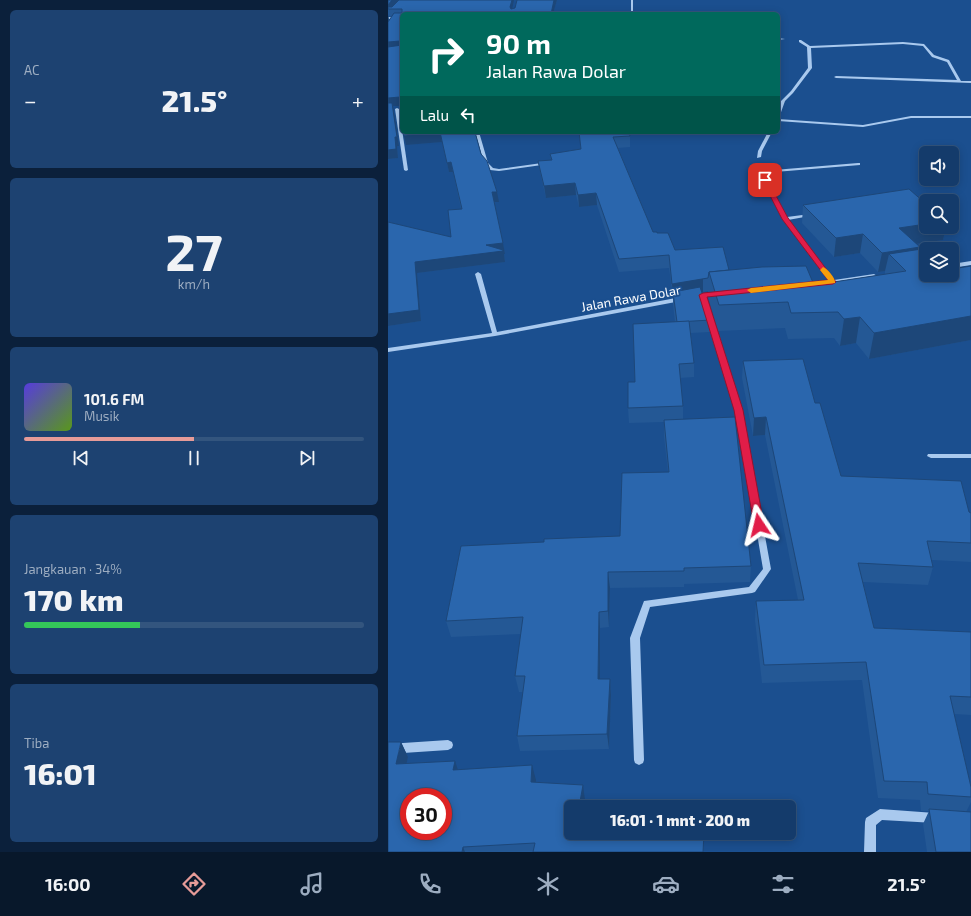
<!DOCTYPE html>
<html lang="id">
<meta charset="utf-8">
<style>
body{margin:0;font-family:"Exo 2",sans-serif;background:#1d4271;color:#f1f3f6;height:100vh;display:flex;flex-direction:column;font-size:15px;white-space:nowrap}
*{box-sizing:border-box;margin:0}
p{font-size:13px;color:#9dadc1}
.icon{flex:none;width:22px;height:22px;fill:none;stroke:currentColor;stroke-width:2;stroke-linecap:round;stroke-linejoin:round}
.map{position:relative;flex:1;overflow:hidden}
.sheet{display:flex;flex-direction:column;gap:10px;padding:10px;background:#0b203b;width:388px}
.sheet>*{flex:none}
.top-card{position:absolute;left:12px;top:12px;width:380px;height:122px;border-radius:6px;box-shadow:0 2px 10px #0003,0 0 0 1px #33557e;background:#00695c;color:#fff;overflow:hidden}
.buttons{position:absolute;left:531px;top:146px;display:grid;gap:8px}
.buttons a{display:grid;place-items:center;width:40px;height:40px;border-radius:6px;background:#143b6b;box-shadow:0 2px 10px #0003,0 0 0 1px #33557e;font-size:20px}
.speed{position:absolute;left:12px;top:788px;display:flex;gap:8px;font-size:20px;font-weight:700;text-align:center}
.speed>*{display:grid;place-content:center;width:52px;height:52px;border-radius:50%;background:#143b6b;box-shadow:0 2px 10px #0003,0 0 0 1px #33557e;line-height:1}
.speed .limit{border:6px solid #d22;background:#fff;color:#111}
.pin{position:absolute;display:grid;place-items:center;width:34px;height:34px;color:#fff;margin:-17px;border-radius:8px;box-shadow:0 2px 6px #0006}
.me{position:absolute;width:44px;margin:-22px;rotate:350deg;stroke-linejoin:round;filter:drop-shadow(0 0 3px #0008)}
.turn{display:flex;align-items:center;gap:14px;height:84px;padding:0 20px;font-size:18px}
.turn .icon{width:52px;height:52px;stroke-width:2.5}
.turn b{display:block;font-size:28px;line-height:34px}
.then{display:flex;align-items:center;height:38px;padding:0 20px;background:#0003;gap:8px;font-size:15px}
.big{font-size:30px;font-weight:800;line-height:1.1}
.sheet .widget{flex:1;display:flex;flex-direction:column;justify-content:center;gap:6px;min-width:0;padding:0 14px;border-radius:6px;background:#1d4271}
.sheet .dial{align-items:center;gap:0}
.dial b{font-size:52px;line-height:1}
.song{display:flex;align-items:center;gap:12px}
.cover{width:48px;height:48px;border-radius:6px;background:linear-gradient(135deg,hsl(250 70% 55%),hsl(90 70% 35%))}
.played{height:4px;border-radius:2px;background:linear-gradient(90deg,#e69b98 50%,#33557e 50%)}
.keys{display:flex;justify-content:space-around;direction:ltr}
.heat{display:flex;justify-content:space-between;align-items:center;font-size:22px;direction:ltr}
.charge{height:6px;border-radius:3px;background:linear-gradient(90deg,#34c759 34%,#33557e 0)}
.trip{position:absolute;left:176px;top:800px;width:232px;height:40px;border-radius:6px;background:#143b6b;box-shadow:0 2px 10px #0003,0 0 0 1px #33557e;font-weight:800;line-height:40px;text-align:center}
.menu{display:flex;height:64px;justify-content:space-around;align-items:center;background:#08182b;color:#9dadc1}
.menu .icon{width:28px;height:28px}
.menu .active{color:#e69b98}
.menu b{font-size:18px;color:#f1f3f6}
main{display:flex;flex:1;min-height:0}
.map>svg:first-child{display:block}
</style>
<main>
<section class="sheet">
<div class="widget"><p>AC</p>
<div class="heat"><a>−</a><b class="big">21.5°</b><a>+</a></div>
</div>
<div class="widget dial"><b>27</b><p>km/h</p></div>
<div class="widget">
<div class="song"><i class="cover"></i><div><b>101.6 FM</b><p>Musik</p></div></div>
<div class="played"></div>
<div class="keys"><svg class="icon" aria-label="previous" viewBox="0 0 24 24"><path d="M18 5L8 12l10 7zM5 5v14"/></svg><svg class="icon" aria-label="pause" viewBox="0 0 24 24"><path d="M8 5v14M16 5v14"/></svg><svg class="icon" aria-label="next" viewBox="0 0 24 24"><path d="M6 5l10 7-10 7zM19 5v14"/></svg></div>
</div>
<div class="widget"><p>Jangkauan · 34%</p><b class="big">170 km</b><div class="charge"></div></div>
<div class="widget"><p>Tiba</p><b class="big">16:01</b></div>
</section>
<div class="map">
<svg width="583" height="852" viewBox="0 0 583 852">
<rect width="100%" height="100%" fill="#1b4f8f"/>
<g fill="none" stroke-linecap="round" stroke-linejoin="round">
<!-- minor -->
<g fill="#a9c9ee" fill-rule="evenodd">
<rect x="243" y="0" width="2" height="14"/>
<rect x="0" y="17" width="14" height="2"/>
<path d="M390 38 397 39 390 40Z"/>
<path d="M411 40H413L422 46 515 42 536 44 546 55 561 60 573 81H583V83L448 78 446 77 448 76 569 80 559 62 544 57 535 46 515 44 423 48 424 68 405 93 397 101 392 115 390 116V110L393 101 403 91 420 68 419 47 411 42Z"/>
<path d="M9 108 11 109 20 170 18 171 16 170 7 109Z"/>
<path d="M523 116H583V118H523L475 127 390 121V119L475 125Z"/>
<path d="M87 132H91L100 163 105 168 111 169 161 162 163 163 161 164 111 171 102 170 96 163Z"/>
<path d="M380 132H384L374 151 373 157 369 158 370 151Z"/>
<path d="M470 163H472V165L387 172 380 176 379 180 399 217 422 214 424 215 422 216 400 220 446 280 486 274 489 276 486 278 445 284 415 286V284L417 283 441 280 395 219 375 180 376 175 386 170Z"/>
<path d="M583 261V265L564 268V264Z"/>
<path d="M90 272 93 274 109 332 293 297 296 299 293 301 107 336 0 352V348L104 333 87 274Z"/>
<path d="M315 293 318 295 354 410 383 569 367 592 364 593 262 607 252 638 256 760 255 763 251 765 247 763 246 760 242 638 256 601 361 587 375 569 348 410 312 295Z"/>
<path d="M540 454H583V458H543L539 456Z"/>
<path d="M60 740 64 742 65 745 64 748 60 750 0 754V744Z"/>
<path d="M492 809 547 813 551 814 552 818 551 822 547 823 494 820 488 825V852H476L477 822 478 818Z"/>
</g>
</g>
<!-- wall -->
<g fill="#245895" fill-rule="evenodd">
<path d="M0 0 124 8H127L129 0H169L165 14 14 123 11 106H5L11 146H9L10 158 0 159ZM0 16H5L1 20Z"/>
<path d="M87 132 93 154 111 202H106L117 254H116L117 262 29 273 33 321 0 326V222L63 237 73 209 65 172H61L54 142 18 145 16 136Z"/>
<path d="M191 132 242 136V147L230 148 265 232 269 233 287 250 341 270 426 285 497 274V271L490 272 472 253 446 257 414 223 415 205 538 227H558L555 240 528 244 531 249 538 275 583 266V340L481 359 468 343 452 346 446 338 400 339 397 328 330 331 320 297V291L314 292 323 320 322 332 303 333 306 363V377L292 378 295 406V419L363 566 362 582 296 584V587L222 588 221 627 212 628V679H222L223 695 221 749 132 751 129 736 135 692H131L127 676 133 634 63 637 58 621 156 542 232 536 280 472 276 436V422L241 423 240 408 247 382 287 322 285 304V297L281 268 231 272 209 205 191 207 188 195 158 198 152 172 150 161 163 160 162 154 193 149Z"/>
<path d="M355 361 427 403 453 476 583 513V562L544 560 545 567 540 585 475 582 486 628 583 632V715L566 714 583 787V802L578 812 583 852H539L535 824 541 811H533L532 800 490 798 474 680 374 683 367 620 368 601 410 600 377 435 365 436 354 378Z"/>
<path d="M13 742 20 757 18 763 148 780V782L197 800 183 833H192V834L315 852H0Z"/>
</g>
<!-- shaded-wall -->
<g fill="#1d4779">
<path d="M4 0H12L4 9H0V5Z"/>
<path d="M124 0H126L123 14 122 7Z"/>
<path d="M166 0H169L165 14H163Z"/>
<path d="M0 14 1 20 0 23Z"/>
<path d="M12 41 14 48 0 49V42Z"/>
<path d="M12 97 14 106H5L11 146H9L10 158 0 159V98Z"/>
<path d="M52 132 54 142 18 145 16 136Z"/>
<path d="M63 162 65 172H61L59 163Z"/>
<path d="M187 183 188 195 158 198 156 186Z"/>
<path d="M104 192H109L111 202H106Z"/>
<path d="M208 193 209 205 191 207 190 195Z"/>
<path d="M538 224V227H558L555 240 507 247 511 228Z"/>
<path d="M475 234 472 253 446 257 448 238Z"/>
<path d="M115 243 117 254H116L117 262 29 273 33 321 0 326V314L27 262 98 245Z"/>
<path d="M532 247 528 267 501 254 497 271 490 272 494 253Z"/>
<path d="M315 278V292L286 297 285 292V297L284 284Z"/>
<path d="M583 316V340L481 359 486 333Z"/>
<path d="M472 317 468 343 452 346 456 319Z"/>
<path d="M378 417 377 435 365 436 366 418Z"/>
<path d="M220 572 222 588 221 627 220 611Z"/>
<path d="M211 612 212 628V695L210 679Z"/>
<path d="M222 679 223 695 221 749 219 734Z"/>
<path d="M13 742 20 757 15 779 8 764Z"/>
<path d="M67 761 72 776 65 770Z"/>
<path d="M144 765 148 780 147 797 143 782Z"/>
<path d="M195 785 197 800 196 807H191Z"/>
<path d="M75 847 77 852H74Z"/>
</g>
<!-- building -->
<g fill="#2a66ad" stroke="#1d4779" fill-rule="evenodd">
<path d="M0 0H4L0 5Z"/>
<path d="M11 0H124L122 7 123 9 127 8 129 0H166L163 14H14V123L11 102 14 100 12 97 0 98V47L14 45 12 41 0 42V22L6 13H14V9H0V7H4Z"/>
<path d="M0 103H4L9 137H7L8 149 0 150Z"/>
<path d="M15 132H87L93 154 99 161 109 192H104L115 243 98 245 115 250V251L27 262 31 310 0 314V222L63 237 60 210 74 209 63 162 59 163 52 132 16 136Z"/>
<path d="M191 132H241L242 136 225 137 265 232H269V233H280L287 250 335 247 341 270 321 272 320 278 284 284 281 255 231 259 208 193 190 195 187 183 156 186 150 161 164 160 162 154 193 149Z"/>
<path d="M521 189 538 204V224L511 228 532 247 494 253 475 234 448 238 415 205Z"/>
<path d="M540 248V249H538V275H564V269L583 266V316L486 333 472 317 456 319 450 312 403 313 400 302 331 305 321 272 374 267 418 266 426 285 518 271 501 254Z"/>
<path d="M312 287 323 320 289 322 285 292Z"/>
<path d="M301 321 306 363 291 364 295 406 240 408V382H247L245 324Z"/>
<path d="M415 359 427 403H432L453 476 573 481 581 512 583 513V543L539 541 545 567 470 563 486 628 583 632V697L562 696 583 787V797L540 794 539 782 496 781 478 662 376 665 368 601 416 600 378 417 366 418 355 361Z"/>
<path d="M347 417 363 566 296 568V571L220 572V611L211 612 210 679H222L219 734 129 736 137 676H127L135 617 58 621 73 546 156 542V539L232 536 234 473 281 472 276 420Z"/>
<path d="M0 742H13L8 764 67 761 65 770 144 765 143 782 195 785 191 807H183V833H187V834L270 839 271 833H316L315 852H145L147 843 75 847 74 852H0ZM21 797H55V831H21Z"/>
<path d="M541 809 583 812V852H548Z"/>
</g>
<!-- route -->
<path fill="#e11d48" stroke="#92132f" d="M375 179H379L400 218 448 282 445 284 319 297 355 410 376 525 375 528H367L366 525 346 410 311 295 315 293 440 280 394 219 374 180Z"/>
<!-- slow -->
<path fill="#f59e0b" d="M435 267C440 269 448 279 447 283L363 293 359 290 363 288 440 280 432 270Z"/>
<g text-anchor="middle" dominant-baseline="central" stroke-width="4" stroke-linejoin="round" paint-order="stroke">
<!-- street labels -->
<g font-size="13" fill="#fff" stroke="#1b4f8f">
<text transform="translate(243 298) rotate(-10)">Jalan Rawa Dolar</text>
</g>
</g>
</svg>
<div class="buttons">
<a><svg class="icon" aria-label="sound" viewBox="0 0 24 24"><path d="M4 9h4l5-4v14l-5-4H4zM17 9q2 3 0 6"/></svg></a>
<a><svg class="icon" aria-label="search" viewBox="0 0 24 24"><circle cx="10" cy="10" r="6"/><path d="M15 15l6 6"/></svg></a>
<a><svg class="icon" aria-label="layers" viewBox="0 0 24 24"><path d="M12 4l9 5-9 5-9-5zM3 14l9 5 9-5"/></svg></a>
</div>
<div class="speed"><div class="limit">30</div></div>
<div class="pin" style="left:377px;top:180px;background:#d93025"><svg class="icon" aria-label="arrive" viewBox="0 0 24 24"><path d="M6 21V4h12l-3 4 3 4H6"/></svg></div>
<svg class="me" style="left:371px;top:525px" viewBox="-20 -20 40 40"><path d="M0-17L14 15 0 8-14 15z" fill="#e11d48" stroke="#fff" stroke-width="4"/></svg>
<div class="trip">16:01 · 1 mnt · 200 m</div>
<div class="top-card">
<div class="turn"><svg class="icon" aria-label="right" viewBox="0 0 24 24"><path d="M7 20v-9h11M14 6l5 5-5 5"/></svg><div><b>90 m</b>Jalan Rawa Dolar</div></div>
<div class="then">Lalu<svg class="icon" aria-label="left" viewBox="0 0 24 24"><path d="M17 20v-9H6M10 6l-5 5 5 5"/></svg></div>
</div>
</div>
</main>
<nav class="menu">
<b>16:00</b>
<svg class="icon active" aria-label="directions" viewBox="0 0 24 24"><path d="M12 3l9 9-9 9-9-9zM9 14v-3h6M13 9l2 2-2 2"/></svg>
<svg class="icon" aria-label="music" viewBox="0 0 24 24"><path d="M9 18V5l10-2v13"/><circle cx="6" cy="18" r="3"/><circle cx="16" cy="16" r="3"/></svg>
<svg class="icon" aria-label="phone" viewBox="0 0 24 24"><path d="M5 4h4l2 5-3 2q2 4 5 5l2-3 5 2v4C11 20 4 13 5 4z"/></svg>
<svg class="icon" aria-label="climate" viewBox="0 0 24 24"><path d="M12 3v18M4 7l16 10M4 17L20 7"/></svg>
<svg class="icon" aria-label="car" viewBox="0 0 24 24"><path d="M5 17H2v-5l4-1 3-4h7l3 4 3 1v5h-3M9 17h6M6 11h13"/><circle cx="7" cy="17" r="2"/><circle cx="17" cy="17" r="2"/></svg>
<svg class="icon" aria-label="filters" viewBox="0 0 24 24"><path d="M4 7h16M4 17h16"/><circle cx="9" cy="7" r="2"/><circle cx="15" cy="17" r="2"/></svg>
<b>21.5°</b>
</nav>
